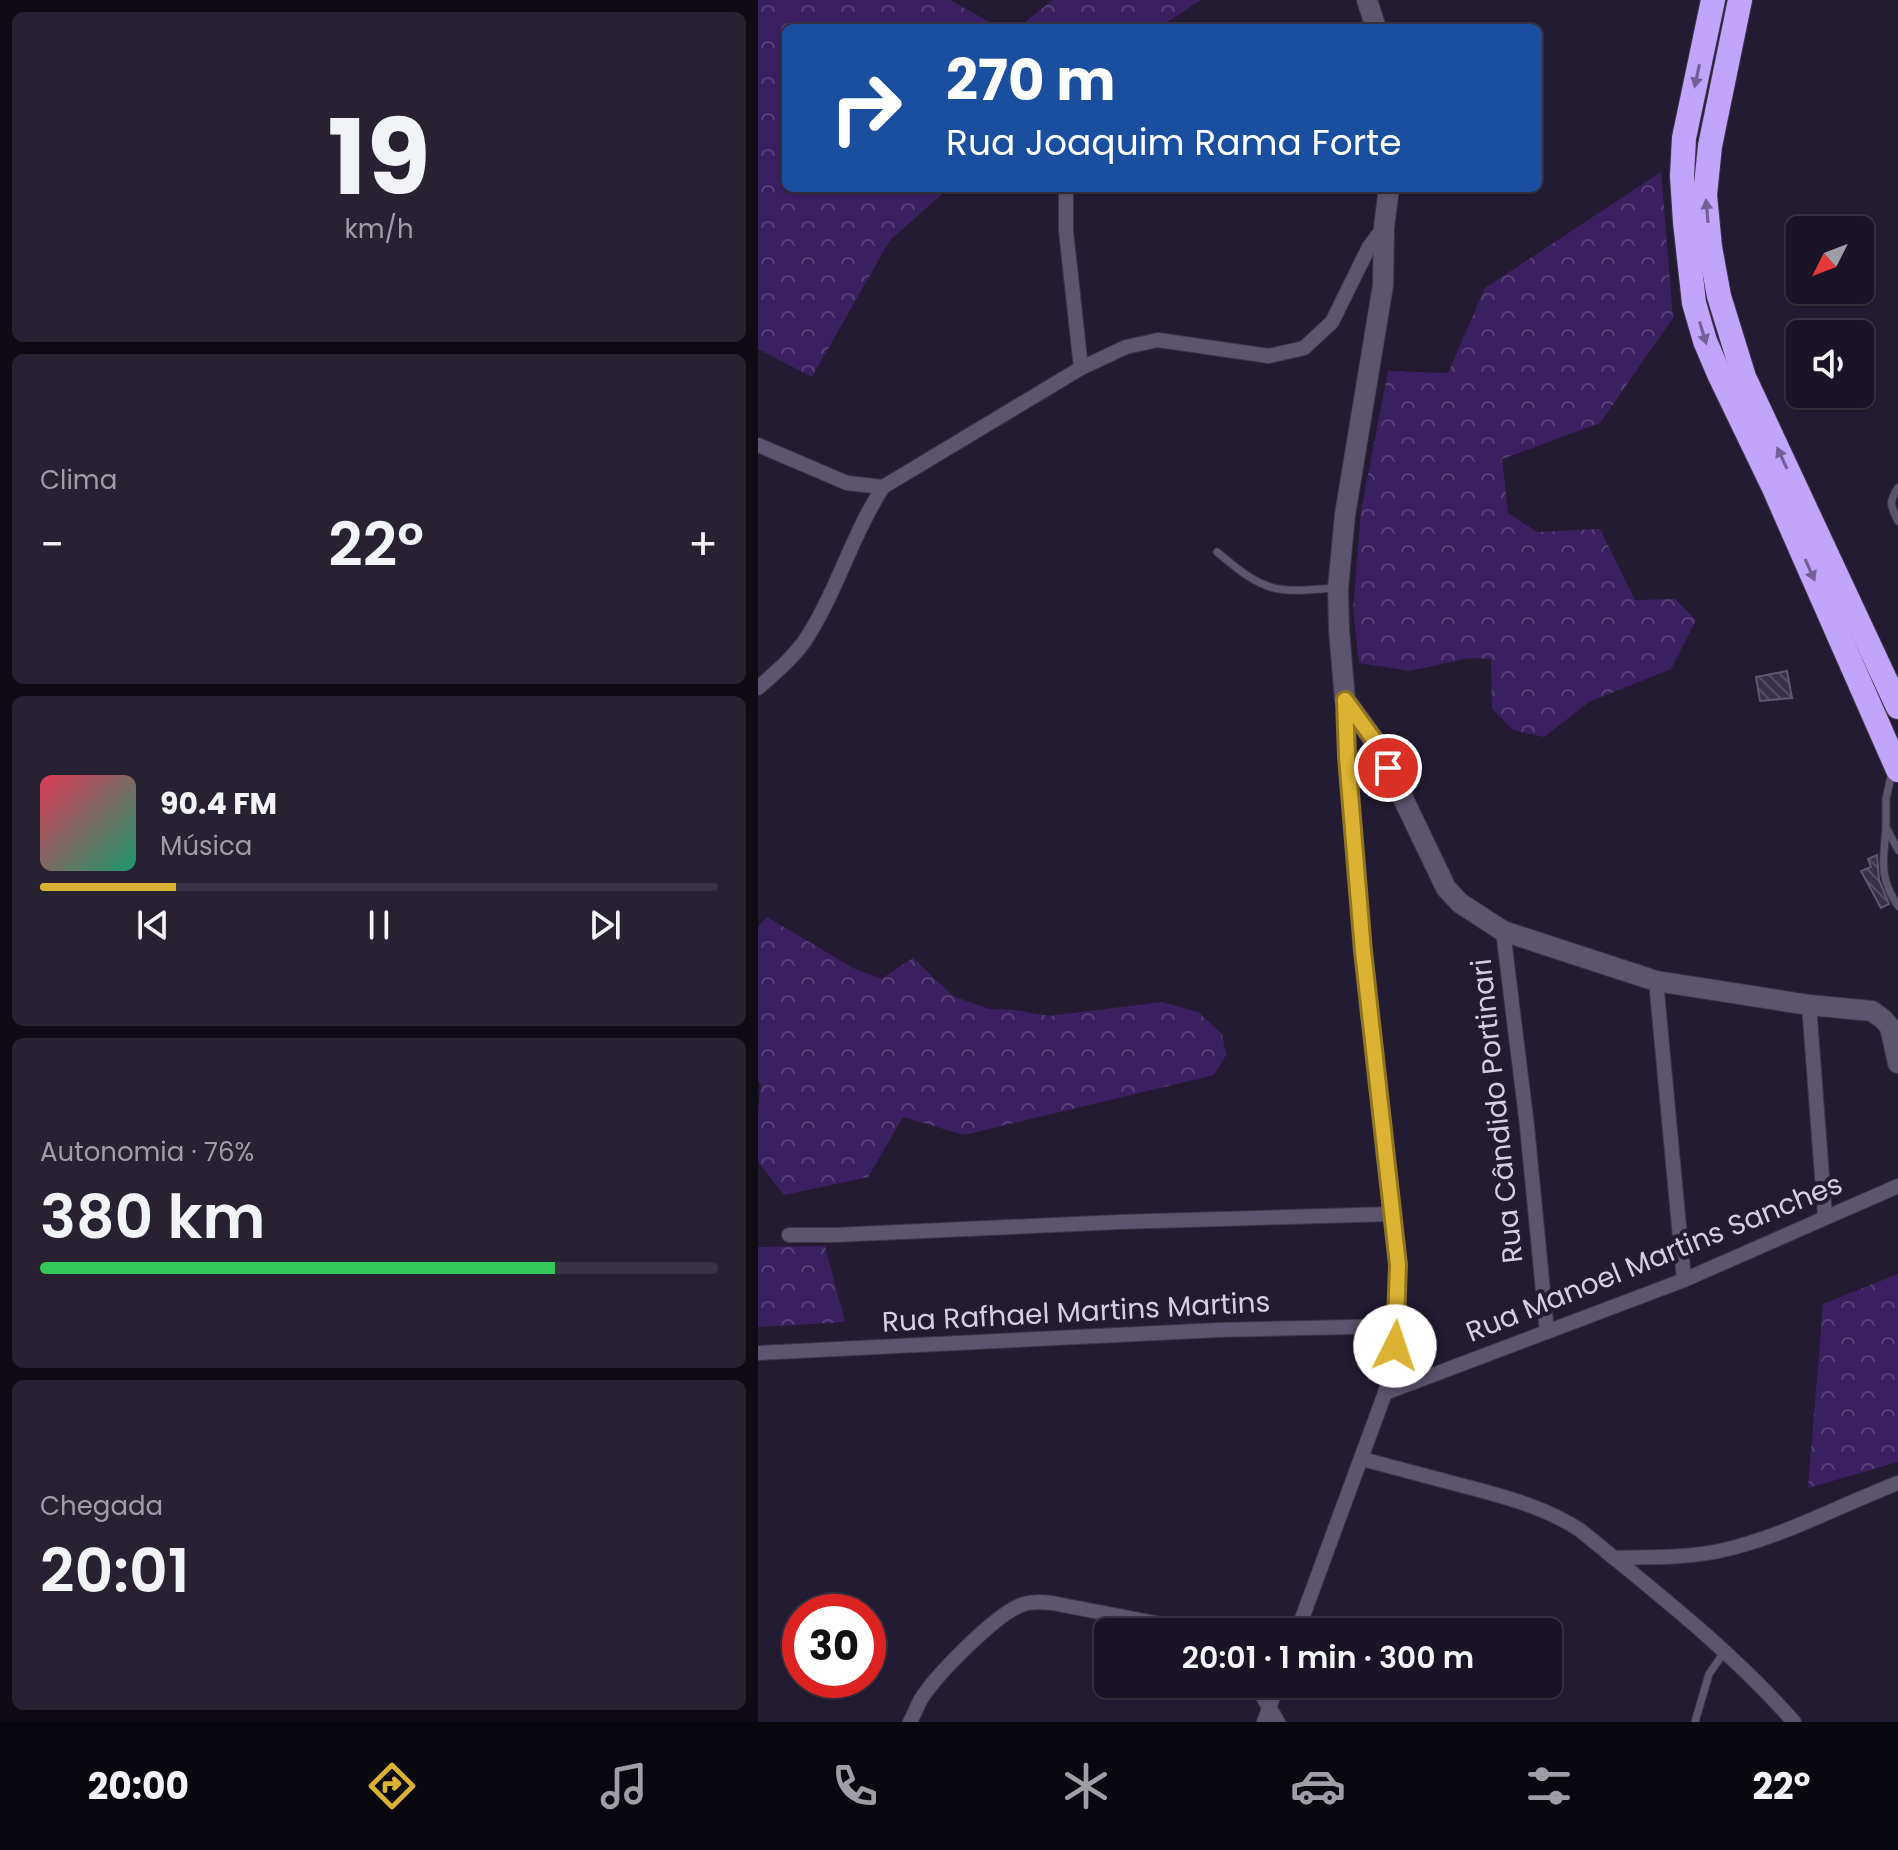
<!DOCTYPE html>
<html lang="pt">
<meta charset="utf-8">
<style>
body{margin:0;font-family:Poppins,sans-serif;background:#272132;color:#f1f3f6;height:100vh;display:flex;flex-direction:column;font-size:30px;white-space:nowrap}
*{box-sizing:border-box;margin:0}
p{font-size:26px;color:#9f9ea7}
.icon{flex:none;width:44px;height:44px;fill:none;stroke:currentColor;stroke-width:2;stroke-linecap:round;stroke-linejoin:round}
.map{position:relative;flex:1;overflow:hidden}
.panel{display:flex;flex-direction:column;gap:12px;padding:12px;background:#0e0b15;width:758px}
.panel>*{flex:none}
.guide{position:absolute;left:24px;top:24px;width:760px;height:168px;border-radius:12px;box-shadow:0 2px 6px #0004,0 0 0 2px #383343;background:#1a4fa0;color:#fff;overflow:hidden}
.needle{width:52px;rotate:228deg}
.fabs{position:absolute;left:1028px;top:216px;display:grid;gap:16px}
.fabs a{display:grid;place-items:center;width:88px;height:88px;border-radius:12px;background:#1a1426;box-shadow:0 2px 6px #0004,0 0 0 2px #383343;font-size:40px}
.speed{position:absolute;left:24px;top:1594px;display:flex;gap:16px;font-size:40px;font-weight:700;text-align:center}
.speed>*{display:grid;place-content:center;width:104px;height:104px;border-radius:50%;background:#1a1426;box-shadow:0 2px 6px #0004,0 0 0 2px #383343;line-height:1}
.speed .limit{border:12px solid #d22;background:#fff;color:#111}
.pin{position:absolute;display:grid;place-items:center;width:68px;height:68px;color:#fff;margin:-34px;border:4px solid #fff;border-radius:50%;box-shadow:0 2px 8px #0007}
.me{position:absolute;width:88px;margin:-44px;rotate:4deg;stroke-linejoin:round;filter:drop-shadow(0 0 6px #0008)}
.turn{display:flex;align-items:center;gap:28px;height:168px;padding:0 32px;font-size:36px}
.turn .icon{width:104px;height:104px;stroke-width:2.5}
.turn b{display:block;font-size:56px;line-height:68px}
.big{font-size:60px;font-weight:600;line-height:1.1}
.panel .card{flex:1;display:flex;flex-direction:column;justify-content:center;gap:12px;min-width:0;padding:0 28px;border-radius:12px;background:#272132}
.panel .dial{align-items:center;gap:0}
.dial b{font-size:104px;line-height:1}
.song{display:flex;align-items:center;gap:24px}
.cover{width:96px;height:96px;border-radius:12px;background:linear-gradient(135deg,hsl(350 70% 55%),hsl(160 70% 35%))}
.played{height:8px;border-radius:4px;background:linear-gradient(90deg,#dcb233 20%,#383343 20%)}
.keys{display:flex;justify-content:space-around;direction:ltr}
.heat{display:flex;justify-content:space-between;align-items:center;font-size:44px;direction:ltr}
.charge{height:12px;border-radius:6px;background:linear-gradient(90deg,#34c759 76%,#383343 0)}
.trip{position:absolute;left:336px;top:1618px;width:468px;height:80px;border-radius:12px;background:#1a1426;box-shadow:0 2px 6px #0004,0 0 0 2px #383343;font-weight:600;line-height:80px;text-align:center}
.tab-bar{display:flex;height:128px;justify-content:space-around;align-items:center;background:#0a080f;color:#9f9ea7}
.tab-bar .icon{width:56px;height:56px}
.tab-bar .current{color:#dcb233}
.tab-bar b{font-size:36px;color:#f1f3f6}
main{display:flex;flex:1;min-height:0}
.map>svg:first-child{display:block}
</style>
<main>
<section class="panel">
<div class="card dial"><b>19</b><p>km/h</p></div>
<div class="card"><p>Clima</p>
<div class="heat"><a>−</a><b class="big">22°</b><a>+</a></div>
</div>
<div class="card">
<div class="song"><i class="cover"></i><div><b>90.4 FM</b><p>Música</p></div></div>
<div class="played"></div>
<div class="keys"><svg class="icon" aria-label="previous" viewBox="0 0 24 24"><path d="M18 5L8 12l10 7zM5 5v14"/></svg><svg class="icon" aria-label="pause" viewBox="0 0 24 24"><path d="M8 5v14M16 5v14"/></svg><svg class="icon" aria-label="next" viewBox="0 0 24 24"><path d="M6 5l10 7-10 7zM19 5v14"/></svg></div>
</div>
<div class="card"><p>Autonomia · 76%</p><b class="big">380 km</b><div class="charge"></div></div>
<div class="card"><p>Chegada</p><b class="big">20:01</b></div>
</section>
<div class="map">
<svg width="1140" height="1722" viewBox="0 0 1140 1722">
<defs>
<pattern id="forest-crowns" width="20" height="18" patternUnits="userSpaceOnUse" patternTransform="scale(2)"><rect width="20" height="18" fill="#3b2061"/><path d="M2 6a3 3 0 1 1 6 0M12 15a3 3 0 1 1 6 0" fill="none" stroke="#563f77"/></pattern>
<pattern id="building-back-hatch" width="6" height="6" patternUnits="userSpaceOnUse" patternTransform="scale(2)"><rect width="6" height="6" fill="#383048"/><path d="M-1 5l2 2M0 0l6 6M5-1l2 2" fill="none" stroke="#544d62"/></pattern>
</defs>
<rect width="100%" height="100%" fill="#231b32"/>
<!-- forest -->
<g fill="url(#forest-crowns)">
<path d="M0 0H192L242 28H28V188H191L132 240 54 377 0 349Z"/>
<path d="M295 0H443L400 28H259Z"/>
<path d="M903 172 915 318 842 423 744 459 750 513 779 532 842 529 877 600 917 599 938 620 913 669 831 702 786 737 755 730 734 709 733 659 711 658 652 671 601 663 595 609 603 511 630 371 690 373 727 288Z"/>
<path d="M9 917 95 968 123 979 155 958 195 996 231 1009 256 1010 291 1016 404 1002 440 1012 464 1034 468 1055 456 1075 206 1135 145 1117 110 1177 26 1195 0 1162V1112L3 1084 0 1081V927Z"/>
<path d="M67 1246 87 1322 0 1327V1247Z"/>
<path d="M1140 1274V1462L1050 1488 1065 1304Z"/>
</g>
<!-- building -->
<g fill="url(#building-back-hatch)" stroke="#5f5771" stroke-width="2">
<path d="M1029 671 1034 698 1002 701 998 677Z"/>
<path d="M1119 855 1121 880 1131 904 1123 908 1103 871 1113 867 1110 859Z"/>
</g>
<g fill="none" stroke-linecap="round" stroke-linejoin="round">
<!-- lane casing -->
<g stroke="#3d3649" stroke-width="9">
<g id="lane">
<path d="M1140 488C1130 503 1133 506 1140 521"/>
<path d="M459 552C474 564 489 578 507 585 528 594 556 589 578 588"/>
<path d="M1134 772 1128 799V827L1140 850"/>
<path d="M1128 829C1125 861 1121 878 1140 906"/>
<path d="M937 1722 951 1674 967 1651"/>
</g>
</g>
<!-- street casing -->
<g stroke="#3d3649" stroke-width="16">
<g id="street">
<path d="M308 188V231L323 368"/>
<path d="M0 445 89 483 125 487"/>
<path d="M0 688C16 674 36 657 48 639 79 591 94 535 125 487L323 368 368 347 400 340 511 356 546 348 574 322 611 247 626 227"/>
<path d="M745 931 769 1126 789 1332"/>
<path d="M898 981 926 1280"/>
<path d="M1051 1005 1067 1216"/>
<path d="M31 1235H77L361 1222 634 1214"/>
<path d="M0 1353 460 1330 638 1326"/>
<path d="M627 1393 926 1280 1140 1186"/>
<path d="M604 1459C638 1468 672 1477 706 1486 747 1497 787 1507 822 1530 896 1591 973 1650 1036 1722"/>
<path d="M856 1558C890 1557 927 1558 961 1551 1023 1538 1080 1506 1140 1483"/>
<path d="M539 1632 627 1393C653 1297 632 1196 622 1098 607 966 590 833 587 700"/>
<path d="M497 1684 520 1722"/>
<path d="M152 1722C156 1715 159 1706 163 1699 179 1674 236 1616 263 1605 273 1601 284 1602 294 1603L413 1626 432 1632"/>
<path d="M506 1722 520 1684"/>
</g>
</g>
<!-- secondary casing -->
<g stroke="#3d3649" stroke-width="22">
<g id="secondary">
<path d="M609 0 618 28"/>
<path d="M631 188 626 227 625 285 587 515 580 588 581 630 587 700 619 744 688 888 702 903 745 931 898 981 1051 1005 1114 1011 1125 1019 1132 1027 1140 1063"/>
</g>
</g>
<!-- highway casing -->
<g stroke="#3d3649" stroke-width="26">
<g id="highway">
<path d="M955 0 926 138 924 176 927 222 936 303 947 341 961 374 1015 486 1140 770"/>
<path d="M982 0 952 146 947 195 952 247 961 296 986 377 1140 707"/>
</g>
</g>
<!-- lane -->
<use href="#lane" stroke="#5d556f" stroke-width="7"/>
<!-- street -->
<use href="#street" stroke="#5d556f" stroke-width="14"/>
<!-- secondary -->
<use href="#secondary" stroke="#5d556f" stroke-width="20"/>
<!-- highway -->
<use href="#highway" stroke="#c1a4fb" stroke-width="24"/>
</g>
<!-- one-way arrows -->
<defs><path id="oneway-solid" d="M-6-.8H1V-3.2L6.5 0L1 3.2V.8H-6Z" transform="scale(2)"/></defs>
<g fill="#726096">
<use href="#oneway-solid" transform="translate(939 76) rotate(102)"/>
<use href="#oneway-solid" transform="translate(949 211) rotate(-95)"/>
<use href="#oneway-solid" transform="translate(945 333) rotate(73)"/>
<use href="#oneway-solid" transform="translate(1024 458) rotate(-115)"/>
<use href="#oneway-solid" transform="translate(1052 570) rotate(66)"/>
</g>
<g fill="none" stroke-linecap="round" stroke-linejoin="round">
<!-- route casing -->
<g stroke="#8f7421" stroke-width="20">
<path id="route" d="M630 768 619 744 587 700 589 757 605 951 640 1265 637 1346"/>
</g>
<!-- route -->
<use href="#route" stroke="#dcb233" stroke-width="14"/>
</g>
<g text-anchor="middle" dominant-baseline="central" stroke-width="8" stroke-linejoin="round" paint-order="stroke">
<!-- street labels -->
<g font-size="28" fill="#d4d0df" stroke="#231b32">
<text transform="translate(739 1111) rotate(-96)">Rua Cândido Portinari</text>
<text transform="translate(896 1258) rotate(-22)">Rua Manoel Martins Sanches</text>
<text transform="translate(318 1312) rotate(-3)">Rua Rafhael Martins Martins</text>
</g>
</g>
</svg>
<div class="fabs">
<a><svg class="needle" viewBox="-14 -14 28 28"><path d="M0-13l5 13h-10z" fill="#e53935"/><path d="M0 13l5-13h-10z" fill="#9f9ea7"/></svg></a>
<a><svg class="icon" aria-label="sound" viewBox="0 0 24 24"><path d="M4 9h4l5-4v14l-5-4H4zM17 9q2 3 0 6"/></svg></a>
</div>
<div class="speed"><div class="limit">30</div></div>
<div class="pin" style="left:630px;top:768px;background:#d93025"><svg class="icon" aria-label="arrive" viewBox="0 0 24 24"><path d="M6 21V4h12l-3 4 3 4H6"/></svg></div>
<svg class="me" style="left:637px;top:1346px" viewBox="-20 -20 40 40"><circle r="19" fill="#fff"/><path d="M0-13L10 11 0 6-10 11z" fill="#dcb233"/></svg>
<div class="trip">20:01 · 1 min · 300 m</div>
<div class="guide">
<div class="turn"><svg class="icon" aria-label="right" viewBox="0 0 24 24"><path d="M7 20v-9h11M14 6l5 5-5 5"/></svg><div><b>270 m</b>Rua Joaquim Rama Forte</div></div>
</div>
</div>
</main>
<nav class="tab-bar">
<b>20:00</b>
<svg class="icon current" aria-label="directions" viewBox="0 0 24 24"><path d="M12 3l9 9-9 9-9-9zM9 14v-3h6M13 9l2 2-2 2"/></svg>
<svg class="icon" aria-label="music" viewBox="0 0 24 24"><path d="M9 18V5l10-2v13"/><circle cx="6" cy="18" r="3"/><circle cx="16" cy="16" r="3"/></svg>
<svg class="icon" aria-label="phone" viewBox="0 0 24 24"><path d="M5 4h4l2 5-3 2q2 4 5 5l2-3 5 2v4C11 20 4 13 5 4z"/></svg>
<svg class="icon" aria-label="climate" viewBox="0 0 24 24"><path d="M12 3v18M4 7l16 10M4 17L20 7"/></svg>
<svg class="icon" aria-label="car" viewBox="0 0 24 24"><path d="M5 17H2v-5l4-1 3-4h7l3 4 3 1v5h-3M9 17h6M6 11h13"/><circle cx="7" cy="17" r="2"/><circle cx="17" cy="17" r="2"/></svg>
<svg class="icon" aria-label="filters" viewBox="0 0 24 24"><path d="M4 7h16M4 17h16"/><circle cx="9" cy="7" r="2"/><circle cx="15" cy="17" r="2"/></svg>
<b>22°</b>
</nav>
